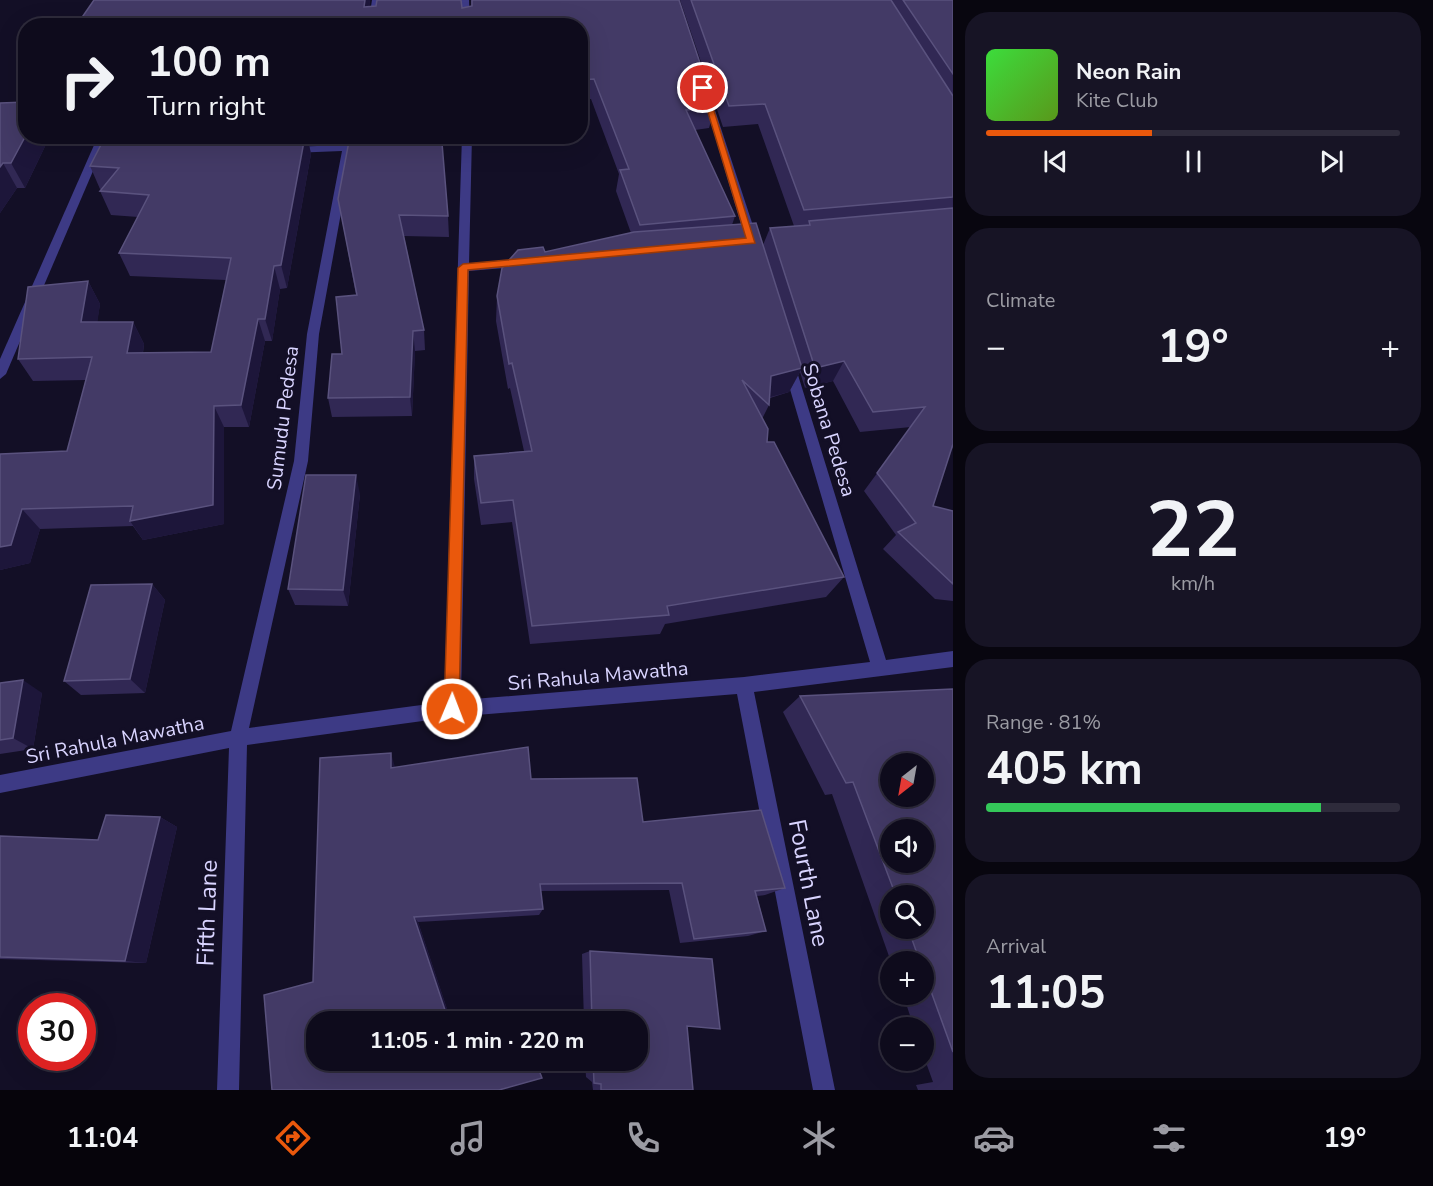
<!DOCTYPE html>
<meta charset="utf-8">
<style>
body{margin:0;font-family:"Nunito Sans",sans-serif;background:#171425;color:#f1f3f6;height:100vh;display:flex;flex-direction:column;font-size:22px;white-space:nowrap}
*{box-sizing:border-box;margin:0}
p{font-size:20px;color:#9b9ba3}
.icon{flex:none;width:33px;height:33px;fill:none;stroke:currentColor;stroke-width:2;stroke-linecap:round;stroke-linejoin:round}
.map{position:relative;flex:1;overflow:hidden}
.panel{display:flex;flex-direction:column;gap:12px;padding:12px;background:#08060f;width:480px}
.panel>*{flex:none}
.banner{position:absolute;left:18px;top:18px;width:570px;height:126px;border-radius:24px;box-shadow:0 6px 24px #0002,0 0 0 2px #2e2b3b;background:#0e0b1c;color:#f1f3f6;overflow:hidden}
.needle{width:39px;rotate:211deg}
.tools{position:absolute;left:880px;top:753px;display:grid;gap:12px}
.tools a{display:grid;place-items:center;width:54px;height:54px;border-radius:50%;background:#0e0b1c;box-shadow:0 6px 24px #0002,0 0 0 2px #2e2b3b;font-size:30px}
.speed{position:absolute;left:18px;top:993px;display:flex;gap:12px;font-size:30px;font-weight:700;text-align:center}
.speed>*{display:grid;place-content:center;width:78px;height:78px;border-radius:50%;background:#0e0b1c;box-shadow:0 6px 24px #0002,0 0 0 2px #2e2b3b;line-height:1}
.speed .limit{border:9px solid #d22;background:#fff;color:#111}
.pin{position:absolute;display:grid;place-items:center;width:51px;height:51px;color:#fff;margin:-26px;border:3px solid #fff;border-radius:50%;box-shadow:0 2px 6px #0007}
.me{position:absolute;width:66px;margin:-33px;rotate:1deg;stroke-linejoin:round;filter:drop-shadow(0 0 4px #0008)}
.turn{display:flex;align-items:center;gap:21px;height:126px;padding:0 30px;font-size:27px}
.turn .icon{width:78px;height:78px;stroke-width:2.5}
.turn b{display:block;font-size:42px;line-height:51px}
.big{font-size:45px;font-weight:700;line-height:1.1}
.panel .card{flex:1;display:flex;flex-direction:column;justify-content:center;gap:9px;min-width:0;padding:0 21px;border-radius:24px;background:#171425}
.panel .dial{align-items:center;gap:0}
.dial b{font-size:78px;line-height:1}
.song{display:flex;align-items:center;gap:18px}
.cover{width:72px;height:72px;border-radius:9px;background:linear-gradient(135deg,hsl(120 70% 55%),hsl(90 70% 35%))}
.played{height:6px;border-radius:3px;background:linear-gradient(90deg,#ea580c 40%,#2e2b3b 40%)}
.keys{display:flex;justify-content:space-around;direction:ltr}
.heat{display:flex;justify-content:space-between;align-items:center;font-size:33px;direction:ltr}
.charge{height:9px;border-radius:4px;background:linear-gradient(90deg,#34c759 81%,#2e2b3b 0)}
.trip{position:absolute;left:306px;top:1011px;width:342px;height:60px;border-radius:24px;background:#0e0b1c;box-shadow:0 6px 24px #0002,0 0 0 2px #2e2b3b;font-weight:700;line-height:60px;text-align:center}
.dock{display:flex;height:96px;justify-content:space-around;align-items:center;background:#06040b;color:#9b9ba3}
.dock .icon{width:42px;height:42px}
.dock .active{color:#ea580c}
.dock b{font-size:27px;color:#f1f3f6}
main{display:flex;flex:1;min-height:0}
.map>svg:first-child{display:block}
</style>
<main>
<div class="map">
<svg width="953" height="1090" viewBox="0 0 953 1090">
<rect width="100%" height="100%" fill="#130f26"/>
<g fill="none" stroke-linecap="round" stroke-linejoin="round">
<!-- minor -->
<g fill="#3d3a85" fill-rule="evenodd">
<path d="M372 0H380L376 26H368Z"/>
<path d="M461 0H469L470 26H462Z"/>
<path d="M703 96 711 98 758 241 756 243H748L746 241Z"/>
<path d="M98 136H108L6 374 0 379V359Z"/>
<path d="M345 136H355L319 334 308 461 249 728 444 702 462 136H472L469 264 526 258 532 262 526 266 469 271 461 700 744 677 870 662 782 362 788 357 794 362 886 660 953 651V667L754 692 835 1090H813L737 694 452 717 247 745 239 1090H217L229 748 0 793V775L231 731 294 461 307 334 342 151 291 153 286 150 291 147 343 145Z"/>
</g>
</g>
<!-- wall -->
<g fill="#312854" fill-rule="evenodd">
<path d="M370 0 369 7 462 8 471 6V0H679L715 108 709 128 695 130 735 216 732 225 763 245 770 228 794 226 758 124 723 127 680 0H953V448L951 449 933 506 953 511V601L935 599 883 549 896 535 864 491 911 427 860 432 833 381 805 388 800 372 789 392 770 398 769 405 762 419 767 442 844 577 826 597 665 624 660 634 530 644 512 522 481 525 474 479V456L524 451 510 388 508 389 496 321 497 296 545 252 631 233 616 191 619 174 591 99 580 100V26H76Z"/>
<path d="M0 103 26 136H50L25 188H17L0 213Z"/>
<path d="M314 136 313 144H309L311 154 287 288 280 289 272 341H265L249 427H224V524L143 540 133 526 40 529 30 563 0 570V454L67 451 86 380 33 381 18 359 88 281 100 304 97 322H133L144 344 143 353 211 352 226 280 130 276 119 253 138 217 111 215 100 191 102 189H100L90 166 105 137Z"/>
<path d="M326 136H344L341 143H327Z"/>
<path d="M350 136 448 216 449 237 404 236 424 330 425 350 415 351 412 416 332 417 328 398 342 354 356 295 342 220Z"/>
<path d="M360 494 348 606 295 605 288 589Z"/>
<path d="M152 584 165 600 145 693 81 695 64 681Z"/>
<path d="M0 683 42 693 33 749 0 754Z"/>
<path d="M953 689V1090H918L916 1085 933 1082 924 1057V1028H914L903 994H924V962H891L832 794 825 795 783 712 800 696ZM891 896H924V928H891Z"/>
<path d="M395 768 531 779 643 822 785 888 765 895 757 896 766 931 748 936 680 943 669 890 541 891 543 909 539 915 418 922 449 1015 485 1022H316L313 982Z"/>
<path d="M160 817 177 827 146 963 0 959V836L98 840Z"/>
<path d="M590 951 687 1026 693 1090H593L592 1082 586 1077 585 1060H638V1022H584L582 954Z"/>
</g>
<!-- shaded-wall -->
<g fill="#1d163a">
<path d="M365 0H370L367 26 364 7Z"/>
<path d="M26 135V136H50L25 188 11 163Z"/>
<path d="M305 136H307L311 154 287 288 281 265Z"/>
<path d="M340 136H344L341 143Z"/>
<path d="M3 163 17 188 0 213V167Z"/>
<path d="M274 266 280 289 272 341 265 319Z"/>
<path d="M88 281 100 304 94 345 81 322Z"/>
<path d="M258 319 265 341 249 427 241 405Z"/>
<path d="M133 322 144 344 139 375 127 353Z"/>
<path d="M413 331 415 351 412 416 410 397Z"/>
<path d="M844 361 833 381 805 388 815 368Z"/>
<path d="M802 368 789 392 763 399 771 376Z"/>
<path d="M214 406 224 427V524L143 540 130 521Z"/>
<path d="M356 475 360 494 348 606 343 590Z"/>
<path d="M22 509 40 529 30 563 0 570V547Z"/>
<path d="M152 584 165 600 145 693 130 679Z"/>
<path d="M23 680 42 693 33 749 13 738Z"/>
<path d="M391 753 395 767 396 782 391 768Z"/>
<path d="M160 817 177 827 146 963 125 961Z"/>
<path d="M414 917 418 922 449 1015 447 1016Z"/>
</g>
<!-- building -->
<g fill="#433a66" stroke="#5a527e" stroke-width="1.5" fill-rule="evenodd">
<path d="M94 0H365L364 7 376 6 377 0H461L462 8 472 6V0H679L715 108 686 110 735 216 640 225 620 170 629 169 594 79 580 80V26H76Z"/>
<path d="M691 0H891L953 96V197L804 210 765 104 729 106Z"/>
<path d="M903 0H953V74Z"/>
<path d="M26 102V135L11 163H3L0 167V103Z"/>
<path d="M305 136 281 265 274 266 265 319H258L241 405 214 406 213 505 130 521 133 506 22 509 11 545 0 547V454L67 451 92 357 18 359 28 287 88 281 81 322H133L127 353 211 352 231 258 119 253 149 195 100 191 119 168 90 166 105 137Z"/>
<path d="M350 136H435L436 143H442L448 216 399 215 424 330 413 331 410 397 328 398 332 354H342L336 297 357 295 338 199Z"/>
<path d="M953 208V444L933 506 953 511V584L898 532 916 523 877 473 925 407 873 412 844 361 815 368 770 228 810 225 809 221Z"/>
<path d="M756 223 802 368 771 376 769 405 742 380 768 429 767 442H774L844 577 667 606 669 615 532 626 513 500 481 503 474 456 532 451 512 363 509 364 497 296 502 268 518 250 543 247 545 252 634 232Z"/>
<path d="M306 475H356L343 590 288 589Z"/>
<path d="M152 584 130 679 64 681 91 585Z"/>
<path d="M23 680 13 738 0 740V683Z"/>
<path d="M953 689V1052L924 972V962H920L908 928H924V896H896L853 782 846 783 800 696ZM891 764H924V796H891ZM891 830H924V862H891Z"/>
<path d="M528 747 531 779 637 778 643 822 761 810 785 888 755 891 766 931 694 939 682 883 540 884 543 909 414 917 447 1016 476 1022H316V1060H535L542 1078 499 1090H272L264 995 313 982 320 758 391 753V768Z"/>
<path d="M106 815 160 817 125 961 0 957V836L98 840Z"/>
<path d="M590 951 712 959 720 1029 687 1026 693 1090H601V1084L594 1083 593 1060H638V1022H592Z"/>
</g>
<!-- route -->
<path fill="#ea580c" stroke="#983908" stroke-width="1.5" d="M700 86 707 88 755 243 468 270 459 709 457 714 452 717 446 714 444 709 458 268 463 264 746 238Z"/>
<g text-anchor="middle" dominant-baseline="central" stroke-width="6" stroke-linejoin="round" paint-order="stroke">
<!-- street labels -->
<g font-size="20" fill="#d9d4ff" stroke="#130f26">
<text transform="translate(283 418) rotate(-83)">Sumudu Pedesa</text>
<text transform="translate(829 430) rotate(73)">Sobana Pedesa</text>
<text transform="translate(598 676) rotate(-5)">Sri Rahula Mawatha</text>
<text transform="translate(115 740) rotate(-11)">Sri Rahula Mawatha</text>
</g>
<!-- near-street labels -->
<g font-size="24" fill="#d9d4ff" stroke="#130f26">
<text transform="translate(809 883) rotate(79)">Fourth Lane</text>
<text transform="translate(207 913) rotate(-88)">Fifth Lane</text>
</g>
</g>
</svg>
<div class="tools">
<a><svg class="needle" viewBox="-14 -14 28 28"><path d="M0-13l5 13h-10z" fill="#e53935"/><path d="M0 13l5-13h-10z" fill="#9b9ba3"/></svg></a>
<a><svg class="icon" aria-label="sound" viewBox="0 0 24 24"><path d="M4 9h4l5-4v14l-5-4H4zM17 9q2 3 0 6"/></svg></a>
<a><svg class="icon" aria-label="search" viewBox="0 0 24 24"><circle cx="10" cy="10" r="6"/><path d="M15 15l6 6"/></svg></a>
<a>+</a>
<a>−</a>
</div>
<div class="speed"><div class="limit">30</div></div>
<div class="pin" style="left:703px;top:88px;background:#d93025"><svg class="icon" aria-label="arrive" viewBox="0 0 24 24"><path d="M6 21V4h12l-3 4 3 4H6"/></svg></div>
<svg class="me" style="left:452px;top:709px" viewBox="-20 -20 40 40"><circle r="17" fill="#ea580c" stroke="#fff" stroke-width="3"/><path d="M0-11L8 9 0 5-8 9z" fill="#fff"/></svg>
<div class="trip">11:05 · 1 min · 220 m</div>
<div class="banner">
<div class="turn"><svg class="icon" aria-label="right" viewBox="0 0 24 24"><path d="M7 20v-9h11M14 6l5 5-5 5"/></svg><div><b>100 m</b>Turn right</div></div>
</div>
</div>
<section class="panel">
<div class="card">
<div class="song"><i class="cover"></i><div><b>Neon Rain</b><p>Kite Club</p></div></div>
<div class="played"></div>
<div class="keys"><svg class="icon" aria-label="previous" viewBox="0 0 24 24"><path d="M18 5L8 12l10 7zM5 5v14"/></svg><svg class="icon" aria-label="pause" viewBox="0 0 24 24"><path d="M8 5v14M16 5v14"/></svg><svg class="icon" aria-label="next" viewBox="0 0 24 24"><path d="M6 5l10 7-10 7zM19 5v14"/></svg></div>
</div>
<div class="card"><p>Climate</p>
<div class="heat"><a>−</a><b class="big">19°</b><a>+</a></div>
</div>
<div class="card dial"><b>22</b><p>km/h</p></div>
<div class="card"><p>Range · 81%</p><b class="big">405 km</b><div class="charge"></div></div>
<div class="card"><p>Arrival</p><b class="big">11:05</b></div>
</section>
</main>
<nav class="dock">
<b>11:04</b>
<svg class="icon active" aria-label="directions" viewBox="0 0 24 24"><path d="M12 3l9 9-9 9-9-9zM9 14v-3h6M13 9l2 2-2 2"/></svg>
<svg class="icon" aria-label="music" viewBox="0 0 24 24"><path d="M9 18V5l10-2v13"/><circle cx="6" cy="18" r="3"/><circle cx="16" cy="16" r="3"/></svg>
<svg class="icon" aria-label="phone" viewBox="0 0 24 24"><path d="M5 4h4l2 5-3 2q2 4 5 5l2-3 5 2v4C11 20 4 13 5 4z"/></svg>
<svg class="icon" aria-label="climate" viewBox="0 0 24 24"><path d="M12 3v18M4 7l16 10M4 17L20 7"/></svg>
<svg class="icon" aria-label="car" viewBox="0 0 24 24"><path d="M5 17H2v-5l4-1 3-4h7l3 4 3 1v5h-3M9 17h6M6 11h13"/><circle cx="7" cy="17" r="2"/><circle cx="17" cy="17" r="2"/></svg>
<svg class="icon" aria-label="filters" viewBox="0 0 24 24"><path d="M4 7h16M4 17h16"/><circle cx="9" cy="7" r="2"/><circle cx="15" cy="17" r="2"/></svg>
<b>19°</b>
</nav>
